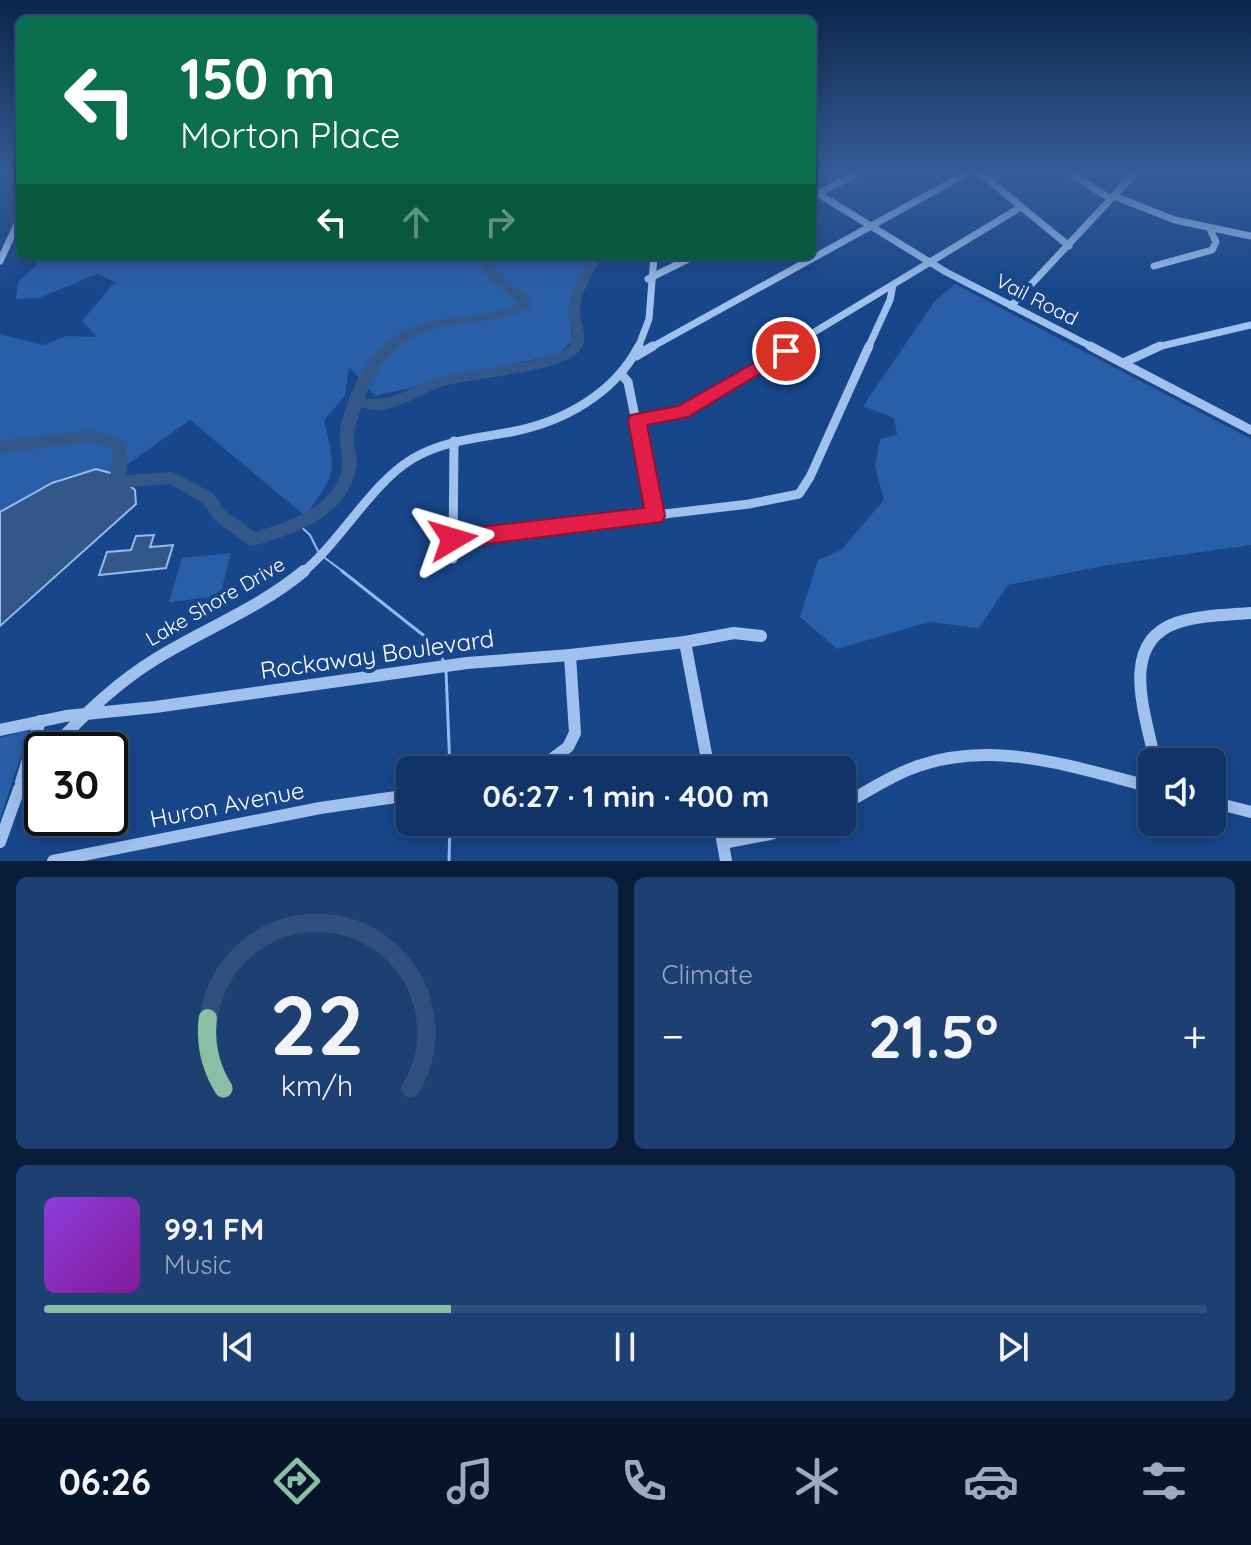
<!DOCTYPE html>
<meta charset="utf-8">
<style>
body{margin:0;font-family:Quicksand,sans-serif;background:#1e3f71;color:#f1f3f6;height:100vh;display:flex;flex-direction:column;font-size:30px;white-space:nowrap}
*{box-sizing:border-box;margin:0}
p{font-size:26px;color:#9caac0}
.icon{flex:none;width:44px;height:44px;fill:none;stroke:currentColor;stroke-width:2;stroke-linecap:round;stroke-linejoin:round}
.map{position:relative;height:861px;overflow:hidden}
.sheet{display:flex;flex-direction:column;gap:16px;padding:16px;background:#091d39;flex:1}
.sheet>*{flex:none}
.guide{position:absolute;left:16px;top:16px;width:800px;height:244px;border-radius:12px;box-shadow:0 4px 20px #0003,0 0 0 2px #304f7c;background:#0b6e4f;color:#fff;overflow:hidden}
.fabs{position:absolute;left:1138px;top:748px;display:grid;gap:16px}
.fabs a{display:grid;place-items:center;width:88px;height:88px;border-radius:12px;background:#113468;box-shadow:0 4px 20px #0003,0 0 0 2px #304f7c;font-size:40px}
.speed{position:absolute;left:24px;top:732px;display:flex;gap:16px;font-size:40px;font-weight:700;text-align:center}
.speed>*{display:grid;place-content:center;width:104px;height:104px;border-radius:50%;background:#113468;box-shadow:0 4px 20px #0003,0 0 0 2px #304f7c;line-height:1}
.speed .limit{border:4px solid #111;border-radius:12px;background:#fff;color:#111}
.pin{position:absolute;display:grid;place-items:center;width:68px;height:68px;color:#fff;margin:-34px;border:4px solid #fff;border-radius:50%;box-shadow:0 2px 8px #0007}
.me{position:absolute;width:88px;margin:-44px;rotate:83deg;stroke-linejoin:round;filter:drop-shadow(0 0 6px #0008)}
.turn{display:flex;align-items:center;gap:28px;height:168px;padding:0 32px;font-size:36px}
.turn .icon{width:104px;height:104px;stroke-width:2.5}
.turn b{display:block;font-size:56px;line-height:68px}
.lanes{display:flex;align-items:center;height:76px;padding:0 32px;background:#0003;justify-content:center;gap:40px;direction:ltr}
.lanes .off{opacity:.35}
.big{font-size:60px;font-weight:800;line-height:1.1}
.sheet .tile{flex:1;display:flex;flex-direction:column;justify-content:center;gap:12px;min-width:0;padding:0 28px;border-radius:12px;background:#1e3f71}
.sheet .dial{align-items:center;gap:0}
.dial svg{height:208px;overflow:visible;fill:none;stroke:#304f7c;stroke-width:7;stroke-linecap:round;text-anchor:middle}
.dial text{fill:#f1f3f6;stroke:none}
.song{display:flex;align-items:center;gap:24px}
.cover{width:96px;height:96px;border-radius:12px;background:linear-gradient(135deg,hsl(270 70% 55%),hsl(290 70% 35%))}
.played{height:8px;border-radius:4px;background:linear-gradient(90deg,#8abfa5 35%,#304f7c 35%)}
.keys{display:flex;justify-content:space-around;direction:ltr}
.heat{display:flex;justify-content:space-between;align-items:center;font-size:44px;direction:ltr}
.sheet .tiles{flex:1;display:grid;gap:16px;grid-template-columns:1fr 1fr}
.tile:last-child{grid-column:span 2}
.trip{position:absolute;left:396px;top:756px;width:460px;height:80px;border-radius:12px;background:#113468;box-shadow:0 4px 20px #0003,0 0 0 2px #304f7c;font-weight:800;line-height:80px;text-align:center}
.dock{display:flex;height:128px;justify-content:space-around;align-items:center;background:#07152a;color:#9caac0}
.dock .icon{width:56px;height:56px}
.dock .current{color:#8abfa5}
.dock b{font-size:36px;color:#f1f3f6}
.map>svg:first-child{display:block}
</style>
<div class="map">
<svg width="1251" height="861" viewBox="0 0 1251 861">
<rect width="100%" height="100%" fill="#17468a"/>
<!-- green -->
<g fill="#295fa8">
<path d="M46 256H593L570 306 572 341 558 354 375 396 349 367 345 396 324 420C336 472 337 473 305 516L190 420 114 474C75 462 33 493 0 512V334L43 345 67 336 97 337 82 321 115 282 97 274 39 298 16 299 18 282Z"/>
<path d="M955 284 1251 439V545L1108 565 1008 585 979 628 929 622 837 649 800 617 818 560 841 550 884 500 875 467 880 439 897 435 894 418 863 406 935 301Z"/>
<path d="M231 553 220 596 169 602 182 558Z"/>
<path d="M24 731 28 732 26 741 0 819V738Z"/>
</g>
<!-- water -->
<g fill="#345789" stroke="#92bbf1" stroke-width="2">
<path d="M96 469 114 474 135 490 136 504 0 626V512L52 483Z"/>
<path d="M154 535 150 547 173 545 166 568 99 575 107 552 131 550 136 536Z"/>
</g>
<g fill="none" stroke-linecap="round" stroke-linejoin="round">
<!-- stream-far1 -->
<g stroke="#92bbf1" stroke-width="2">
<path d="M298 524 310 535 318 551"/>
<path d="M325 558 345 573"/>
</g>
<!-- stream -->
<g stroke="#92bbf1" stroke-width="3">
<path d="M342 571 437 646 443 660"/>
<path d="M446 670 450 770"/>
<path d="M449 861 450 822"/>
</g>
<!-- river -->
<path fill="#345789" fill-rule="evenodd" d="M480 256H492L495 270 525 294 532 304 530 307C502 322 482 320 451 325 408 331 378 357 365 398 389 403 407 389 429 381 442 376 457 373 471 371 490 368 562 360 571 343 576 333 567 318 568 307 570 289 583 272 590 256H602C594 272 582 289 580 307 579 322 590 337 580 350 563 373 474 377 444 386 424 392 407 405 386 409 377 411 370 410 362 407 357 419 353 431 354 444 355 452 358 460 356 468 348 517 294 534 253 546L247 544 214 520 204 504 170 484 117 488 112 486C107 476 114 461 112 448L92 442 0 453V441L92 430 124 441 128 459 126 475 172 472 177 474 214 494 224 510 255 532C287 522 339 506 342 465 343 455 339 445 340 434 343 405 363 361 386 343 428 308 476 326 519 303 504 287 481 281 480 256Z"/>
<!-- minor-far2 -->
<g stroke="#a0c1ee" stroke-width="7">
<path d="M979 172 1069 246"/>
<path d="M1068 172 1111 199"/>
<path d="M812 190 946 272 1094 348"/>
<path d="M813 196 860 172"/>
<path d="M1114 196 1175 220 1251 236"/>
<path d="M0 261 20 218"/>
<path d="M1154 266 1212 250 1216 242 1210 229"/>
<path d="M648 279 694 256"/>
<path d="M1011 306 1136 172"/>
<path d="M638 348 649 319 654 256"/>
<path d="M650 348 969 172"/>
<path d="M788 348 1021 207"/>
<path d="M868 348 890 300 893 285"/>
<path d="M1153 348 1251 325"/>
</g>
<!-- minor-far1 -->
<g stroke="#a0c1ee" stroke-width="9">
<path d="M1090 346 1251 430"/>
<path d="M636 356 653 346"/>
<path d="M1123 363 1160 346"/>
<path d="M621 374 628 382 655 516"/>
<path d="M637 420 682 413 791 346"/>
<path d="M453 539 749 504 799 494 810 477 869 346"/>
<path d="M453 559 454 441"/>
<path d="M302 573C342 540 371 484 412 459 442 441 477 438 511 432 563 422 614 394 639 346"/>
</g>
<!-- minor -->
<g stroke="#a0c1ee" stroke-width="12">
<path d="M685 642 709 770"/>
<path d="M0 730 66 716 155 707 467 663 570 655 685 642 734 633 761 636"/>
<path d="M51 750C82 716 115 684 154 660 204 629 258 609 304 571"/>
<path d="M1155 762C1147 717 1117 644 1176 623 1200 615 1226 615 1251 613"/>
<path d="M537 770 568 747 575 733 570 655"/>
<path d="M21 782 40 721"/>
<path d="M1212 802 1251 812"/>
<path d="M842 805C867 792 891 775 918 766 997 739 1075 768 1152 787"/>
<path d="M719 822 726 861"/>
<path d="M0 842 19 789 42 759"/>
<path d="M723 843 770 834 806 822"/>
<path d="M53 861 320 808 410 795"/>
</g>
</g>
<!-- sky -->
<linearGradient id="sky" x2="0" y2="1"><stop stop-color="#0d264c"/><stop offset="0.59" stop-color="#365d98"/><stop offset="1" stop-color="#365d98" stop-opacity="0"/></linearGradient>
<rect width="1251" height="293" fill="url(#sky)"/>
<!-- route -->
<path fill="#e11d48" stroke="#92132f" stroke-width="2" d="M786 345 794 351 791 355 688 417 647 425 665 516 662 522 453 548 446 546 443 539 446 533 453 530 644 508 628 420 631 415 678 406Z"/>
<g text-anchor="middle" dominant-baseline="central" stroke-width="8" stroke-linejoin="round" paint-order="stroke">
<!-- street labels -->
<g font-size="20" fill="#fff" stroke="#17468a">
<text transform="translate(1037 299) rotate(27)">Vail Road</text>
<text transform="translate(215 601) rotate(-30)">Lake Shore Drive</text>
</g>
<!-- near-street labels -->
<g font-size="24" fill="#fff" stroke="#17468a">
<text transform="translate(377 654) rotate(-8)">Rockaway Boulevard</text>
<text transform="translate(227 804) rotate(-11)">Huron Avenue</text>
</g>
</g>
</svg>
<div class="fabs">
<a><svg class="icon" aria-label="sound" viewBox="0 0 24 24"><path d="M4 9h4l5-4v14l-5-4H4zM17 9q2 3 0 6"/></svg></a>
</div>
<div class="speed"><div class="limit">30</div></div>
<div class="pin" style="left:786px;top:351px;background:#d93025"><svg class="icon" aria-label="arrive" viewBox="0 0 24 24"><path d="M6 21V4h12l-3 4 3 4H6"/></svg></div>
<svg class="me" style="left:453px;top:539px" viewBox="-20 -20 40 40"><path d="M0-17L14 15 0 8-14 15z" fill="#e11d48" stroke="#fff" stroke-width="4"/></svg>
<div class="trip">06:27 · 1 min · 400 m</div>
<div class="guide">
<div class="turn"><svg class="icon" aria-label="left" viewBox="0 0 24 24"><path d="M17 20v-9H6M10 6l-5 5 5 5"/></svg><div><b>150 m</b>Morton Place</div></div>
<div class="lanes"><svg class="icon" aria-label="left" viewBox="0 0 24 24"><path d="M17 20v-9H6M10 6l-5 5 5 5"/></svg><svg class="icon off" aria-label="ahead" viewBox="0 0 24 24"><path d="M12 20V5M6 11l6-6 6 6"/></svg><svg class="icon off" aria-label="right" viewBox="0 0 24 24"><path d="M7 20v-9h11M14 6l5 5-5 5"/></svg></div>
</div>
</div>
<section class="sheet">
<div class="tiles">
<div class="tile dial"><svg viewBox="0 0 100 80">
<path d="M14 69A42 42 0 1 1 86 69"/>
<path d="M14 69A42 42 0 0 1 8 42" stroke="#8abfa5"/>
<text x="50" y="56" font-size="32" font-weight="700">22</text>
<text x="50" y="72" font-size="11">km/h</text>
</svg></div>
<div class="tile"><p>Climate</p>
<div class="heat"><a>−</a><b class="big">21.5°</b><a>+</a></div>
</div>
<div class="tile">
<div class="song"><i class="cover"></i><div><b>99.1 FM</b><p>Music</p></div></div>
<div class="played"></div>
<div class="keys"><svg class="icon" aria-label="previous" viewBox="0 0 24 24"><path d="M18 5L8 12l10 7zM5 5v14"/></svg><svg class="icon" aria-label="pause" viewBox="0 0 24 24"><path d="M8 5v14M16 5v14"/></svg><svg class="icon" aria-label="next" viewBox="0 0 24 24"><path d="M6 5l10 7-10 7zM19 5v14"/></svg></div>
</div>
</div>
</section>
<nav class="dock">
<b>06:26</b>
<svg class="icon current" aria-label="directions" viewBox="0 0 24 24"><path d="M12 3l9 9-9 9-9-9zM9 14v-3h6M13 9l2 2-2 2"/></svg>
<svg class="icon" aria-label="music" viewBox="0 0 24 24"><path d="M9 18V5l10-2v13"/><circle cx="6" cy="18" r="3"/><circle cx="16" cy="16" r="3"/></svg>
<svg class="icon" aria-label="phone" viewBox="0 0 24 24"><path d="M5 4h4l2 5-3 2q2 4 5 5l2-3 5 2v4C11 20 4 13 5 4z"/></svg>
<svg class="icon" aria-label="climate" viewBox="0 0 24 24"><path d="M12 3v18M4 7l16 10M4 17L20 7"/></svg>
<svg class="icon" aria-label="car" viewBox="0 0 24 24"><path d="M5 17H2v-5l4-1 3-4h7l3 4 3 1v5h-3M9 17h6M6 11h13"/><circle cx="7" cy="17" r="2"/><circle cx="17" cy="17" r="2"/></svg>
<svg class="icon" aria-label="filters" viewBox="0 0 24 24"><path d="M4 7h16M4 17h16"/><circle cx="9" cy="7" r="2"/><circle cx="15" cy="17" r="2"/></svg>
</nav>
